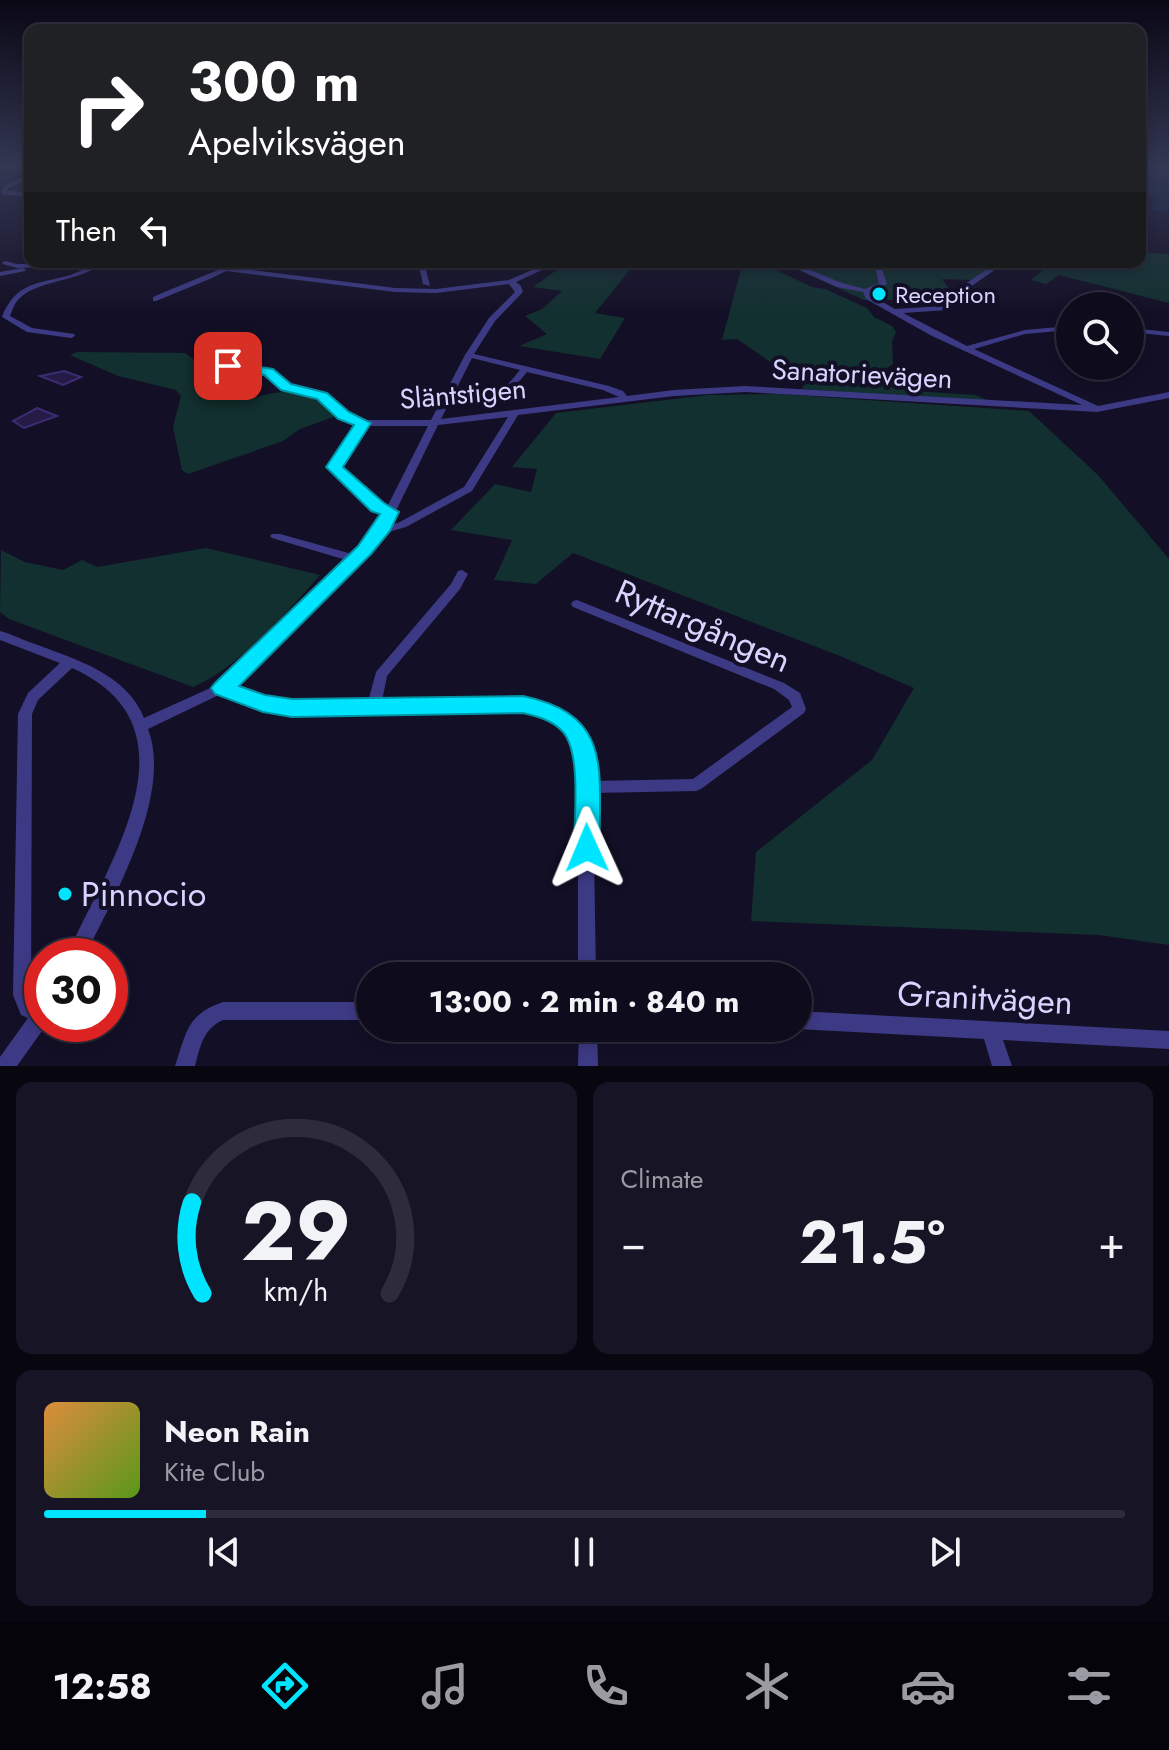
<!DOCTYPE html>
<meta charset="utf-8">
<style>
body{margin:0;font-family:Jost,sans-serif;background:#171425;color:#f1f3f6;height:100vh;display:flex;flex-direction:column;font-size:30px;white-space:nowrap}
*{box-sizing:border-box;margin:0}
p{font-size:26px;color:#9b9ba3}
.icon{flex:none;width:44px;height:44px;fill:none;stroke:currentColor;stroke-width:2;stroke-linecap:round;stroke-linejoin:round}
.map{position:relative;height:1066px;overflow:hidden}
.drawer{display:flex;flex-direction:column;gap:16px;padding:16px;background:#08060f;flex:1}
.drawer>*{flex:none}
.guide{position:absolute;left:24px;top:24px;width:1122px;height:244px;border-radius:16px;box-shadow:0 4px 12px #0003,0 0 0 2px #2e2b3b;background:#202124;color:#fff;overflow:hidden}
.fabs{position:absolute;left:1056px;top:292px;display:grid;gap:16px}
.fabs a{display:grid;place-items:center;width:88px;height:88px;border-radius:50%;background:#0e0b1c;box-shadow:0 4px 12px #0003,0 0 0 2px #2e2b3b;font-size:40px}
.speed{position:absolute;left:24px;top:938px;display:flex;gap:16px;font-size:40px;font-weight:700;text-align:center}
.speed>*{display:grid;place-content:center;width:104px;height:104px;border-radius:50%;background:#0e0b1c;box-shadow:0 4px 12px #0003,0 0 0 2px #2e2b3b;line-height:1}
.speed .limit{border:12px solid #d22;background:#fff;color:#111}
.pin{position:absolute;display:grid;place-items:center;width:68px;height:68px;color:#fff;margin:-34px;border-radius:16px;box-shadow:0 4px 12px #0006}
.me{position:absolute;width:88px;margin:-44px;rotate:359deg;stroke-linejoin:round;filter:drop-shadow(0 0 6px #0008)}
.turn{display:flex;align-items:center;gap:28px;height:168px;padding:0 32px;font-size:36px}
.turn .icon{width:104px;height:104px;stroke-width:2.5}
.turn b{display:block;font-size:56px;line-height:68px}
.then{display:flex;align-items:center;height:76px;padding:0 32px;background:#0003;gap:16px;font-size:30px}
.big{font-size:60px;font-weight:700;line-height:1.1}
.drawer .widget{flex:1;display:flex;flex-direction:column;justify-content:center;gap:12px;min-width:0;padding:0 28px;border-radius:16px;background:#171425}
.drawer .dial{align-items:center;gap:0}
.dial svg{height:208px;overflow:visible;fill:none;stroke:#2e2b3b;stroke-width:7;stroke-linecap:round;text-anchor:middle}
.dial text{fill:#f1f3f6;stroke:none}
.song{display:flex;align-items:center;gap:24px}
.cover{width:96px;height:96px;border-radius:12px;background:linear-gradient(135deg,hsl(30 70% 55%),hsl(90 70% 35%))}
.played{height:8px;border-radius:4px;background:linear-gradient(90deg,#00e5ff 15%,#2e2b3b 15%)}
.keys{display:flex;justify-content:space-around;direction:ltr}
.heat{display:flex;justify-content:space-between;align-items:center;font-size:44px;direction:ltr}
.drawer .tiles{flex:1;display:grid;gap:16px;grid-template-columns:1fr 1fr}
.widget:last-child{grid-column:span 2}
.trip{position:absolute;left:356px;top:962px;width:456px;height:80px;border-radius:40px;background:#0e0b1c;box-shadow:0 4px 12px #0003,0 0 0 2px #2e2b3b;font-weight:700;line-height:80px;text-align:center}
.dock{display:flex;height:128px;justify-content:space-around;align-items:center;background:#06040b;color:#9b9ba3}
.dock .icon{width:56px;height:56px}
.dock .selected{color:#00e5ff}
.dock b{font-size:36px;color:#f1f3f6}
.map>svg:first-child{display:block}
</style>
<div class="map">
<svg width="1169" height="1066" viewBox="0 0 1169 1066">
<rect width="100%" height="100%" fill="#130f26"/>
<!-- green -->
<g fill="#12302f">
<path d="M1140 252 1169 254V303L1059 275 1046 284 1031 280 1042 271 1011 262H1140Z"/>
<path d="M568 262H636L595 313 625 318 600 359 519 346 547 334 525 316 542 309 562 291 533 287Z"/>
<path d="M743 262H760L812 287 825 289 867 308 874 317 892 326 896 332 892 341 893 364 885 369 834 368 791 376 737 339 722 340Z"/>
<path d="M781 262H999L974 280 942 279 952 293H903L896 300H864Z"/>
<path d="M77 352 185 353 205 368 229 373 253 398C291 387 307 389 336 416L300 429 283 441 188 474 182 470 173 427 181 396 176 390 118 376 70 355Z"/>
<path d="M850 370C870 374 893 384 911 372L917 374 914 391 975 395 992 402 802 389 804 385Z"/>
<path d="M778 394 1029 411 1098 475 1169 559V945L1099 935 751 921 756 852 872 760 914 688 840 656 573 553 536 584 494 580 512 540 451 530 495 484 531 492 537 469 512 467 556 413 708 395Z"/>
<path d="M206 548 320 575C289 611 236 669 193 687L9 619 0 612 1 550 25 562 63 570 82 560 97 567Z"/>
</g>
<!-- water -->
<path fill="#0a1f44" d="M1140 165H1169V213L1151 209 1156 201 1154 196 1140 189Z"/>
<!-- building -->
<g fill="#241b47" stroke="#3b2d73" stroke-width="2">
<path d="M64 371 81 377 63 385 40 376Z"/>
<path d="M37 408 57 416 24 428 13 421Z"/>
</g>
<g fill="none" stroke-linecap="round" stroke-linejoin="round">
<!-- minor -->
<g fill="#3d3a85" fill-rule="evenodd">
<path d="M30 174V178L8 188 7 191 30 192V196L4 195 1 193 4 186Z"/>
<path d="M5 261 17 264 97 262 205 264 395 288 436 289 509 280 550 262H559L516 282 521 286 523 292 495 321 474 354 609 386 623 391 627 396 674 390 745 386 1082 405 932 336 866 299 863 292 837 287 782 262H791L842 283 865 289 879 283 874 262H880L887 284 870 292 872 296 895 309 943 306 950 294 998 262H1006L956 297 948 310 903 313 967 346 1025 330 1070 326V330L1025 334 974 349 1098 406 1169 392V398L1097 412 745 392 674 396 518 415 472 491 406 527 385 533 361 558 360 562H357L232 686 264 698 292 703 368 702 376 672 451 584 458 571 462 570 468 574 460 589 387 676 382 701C413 701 445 700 476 700 519 699 578 696 592 750 594 759 593 771 593 781L693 779 792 707 789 700 774 689 573 607 571 604 573 601 577 600 784 683 800 693 806 709 804 713 701 789 696 791 593 793 596 976H578V751C568 726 549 714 523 709L292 713 263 708 223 693 148 729C173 794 114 897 85 956H67C105 867 206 728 72 668L38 700 32 714 31 994 35 1001 42 1005V1024H47L17 1066H0V1057L28 1018 21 1015 13 995 18 714 28 693 60 663 0 640V631C12 634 23 640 35 644 75 659 127 674 144 718L217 685 346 560 272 538 270 536 272 534H280L352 554 376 530 384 513 374 509 329 467 358 424 341 418 319 398 283 389 265 374 224 366V362L271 370 289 385 325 394 347 414 364 420H431L465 355 489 318 515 292 509 284 436 293 395 292 226 271 212 278 156 301H153V297L162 293 218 270 98 266C75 283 30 280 15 304 15 304 10 315 10 316L32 328 74 334 75 336 71 338 27 332 2 317C20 271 56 288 89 266L17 268 3 264 2 263ZM472 358 520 370C498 398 492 395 458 396L455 397V401C491 405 505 400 527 372L603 390 619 397 441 419ZM508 417 464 487 398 523 389 525 438 425ZM366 426H428L387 507 382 505 339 466Z"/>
<path d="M418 262H424L430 286 423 284Z"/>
<path d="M23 268 26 270 25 271 0 276V272Z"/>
<path d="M1130 328 1169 332V336L1130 332Z"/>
<path d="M223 1002H370V1020H223C203 1029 200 1047 195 1066H175C186 1033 187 1014 223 1002Z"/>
<path d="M798 1011 1169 1031V1049L1003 1040 1012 1066H992L984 1039 798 1029 795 1028H798Z"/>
<path d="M579 1028H597L598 1066H578Z"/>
</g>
</g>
<!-- sky -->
<linearGradient id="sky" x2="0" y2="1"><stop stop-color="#0a0815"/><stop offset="0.53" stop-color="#333752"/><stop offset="1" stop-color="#333752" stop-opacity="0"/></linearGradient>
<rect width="1169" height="314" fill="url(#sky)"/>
<!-- route -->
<path fill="#00e5ff" stroke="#0095a6" stroke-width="2" d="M228 362 273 369 291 384 327 393 349 412 371 423 343 467 384 503 399 512 390 531 371 554 239 686 265 695 292 699 523 696C615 715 598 772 600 848L596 856 587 859 578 856 574 848C574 820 582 751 562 731 552 720 536 716 523 713L292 717 263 712 215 694 211 688 215 683 358 546 380 514 371 511 326 467 354 425 338 419 317 399 281 390 264 375 223 369V363Z"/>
<!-- markers -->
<g fill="#00e5ff" stroke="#130f26" stroke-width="3">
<circle cx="879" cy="294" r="8"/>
<circle cx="65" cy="894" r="8"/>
</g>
<g text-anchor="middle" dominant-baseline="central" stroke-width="8" stroke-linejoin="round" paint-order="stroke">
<!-- far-poi labels -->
<g font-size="24" fill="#d9d4ff" stroke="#130f26" text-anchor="start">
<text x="895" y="294">Reception</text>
</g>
<!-- street labels -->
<g font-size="28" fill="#d9d4ff" stroke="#130f26">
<text transform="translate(862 374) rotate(3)">Sanatorievägen</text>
<text transform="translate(463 394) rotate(-5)">Släntstigen</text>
</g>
<!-- near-street labels -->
<g font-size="34" fill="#d9d4ff" stroke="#130f26">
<text transform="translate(703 626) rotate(23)">Ryttargången</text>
<text transform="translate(985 998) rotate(3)">Granitvägen</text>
</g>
<!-- near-poi labels -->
<g font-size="34" fill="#d9d4ff" stroke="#130f26" text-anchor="start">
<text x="81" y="894">Pinnocio</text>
</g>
</g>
</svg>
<div class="fabs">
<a><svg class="icon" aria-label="search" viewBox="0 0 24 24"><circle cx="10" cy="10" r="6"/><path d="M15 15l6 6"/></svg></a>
</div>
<div class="speed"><div class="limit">30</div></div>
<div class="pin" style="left:228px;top:366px;background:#d93025"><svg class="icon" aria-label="arrive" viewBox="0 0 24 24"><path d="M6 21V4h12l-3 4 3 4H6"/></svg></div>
<svg class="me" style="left:587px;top:848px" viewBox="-20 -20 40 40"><path d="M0-17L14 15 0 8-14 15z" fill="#00e5ff" stroke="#fff" stroke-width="4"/></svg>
<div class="trip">13:00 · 2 min · 840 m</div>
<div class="guide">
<div class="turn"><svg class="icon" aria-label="right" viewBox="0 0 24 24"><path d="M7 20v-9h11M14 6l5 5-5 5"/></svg><div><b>300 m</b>Apelviksvägen</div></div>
<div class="then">Then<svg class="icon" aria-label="left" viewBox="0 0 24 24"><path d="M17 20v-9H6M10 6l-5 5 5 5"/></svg></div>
</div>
</div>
<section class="drawer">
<div class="tiles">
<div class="widget dial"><svg viewBox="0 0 100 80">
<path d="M14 69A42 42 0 1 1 86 69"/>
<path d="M14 69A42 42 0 0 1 10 34" stroke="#00e5ff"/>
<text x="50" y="56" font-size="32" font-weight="700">29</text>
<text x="50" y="72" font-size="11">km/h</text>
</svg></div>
<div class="widget"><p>Climate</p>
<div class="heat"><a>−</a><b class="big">21.5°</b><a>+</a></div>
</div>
<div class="widget">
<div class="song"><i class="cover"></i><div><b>Neon Rain</b><p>Kite Club</p></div></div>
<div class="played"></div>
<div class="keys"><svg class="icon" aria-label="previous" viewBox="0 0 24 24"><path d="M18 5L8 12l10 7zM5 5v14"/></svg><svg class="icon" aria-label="pause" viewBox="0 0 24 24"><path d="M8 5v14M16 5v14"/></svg><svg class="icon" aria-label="next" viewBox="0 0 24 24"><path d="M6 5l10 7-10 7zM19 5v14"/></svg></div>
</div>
</div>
</section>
<nav class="dock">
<b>12:58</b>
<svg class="icon selected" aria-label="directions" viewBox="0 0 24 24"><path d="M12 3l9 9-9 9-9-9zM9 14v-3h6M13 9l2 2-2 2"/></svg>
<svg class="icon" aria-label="music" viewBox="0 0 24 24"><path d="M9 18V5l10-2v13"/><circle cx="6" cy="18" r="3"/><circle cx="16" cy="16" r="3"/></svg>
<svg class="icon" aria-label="phone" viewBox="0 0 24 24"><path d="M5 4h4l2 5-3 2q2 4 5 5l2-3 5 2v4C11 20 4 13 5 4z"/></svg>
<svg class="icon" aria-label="climate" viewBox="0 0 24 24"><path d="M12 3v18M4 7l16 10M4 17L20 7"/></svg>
<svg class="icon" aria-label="car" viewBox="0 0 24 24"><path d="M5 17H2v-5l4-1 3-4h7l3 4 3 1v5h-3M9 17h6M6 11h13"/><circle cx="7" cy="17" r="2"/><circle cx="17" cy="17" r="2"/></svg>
<svg class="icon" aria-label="filters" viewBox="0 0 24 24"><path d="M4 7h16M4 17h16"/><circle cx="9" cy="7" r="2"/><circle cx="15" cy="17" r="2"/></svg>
</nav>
